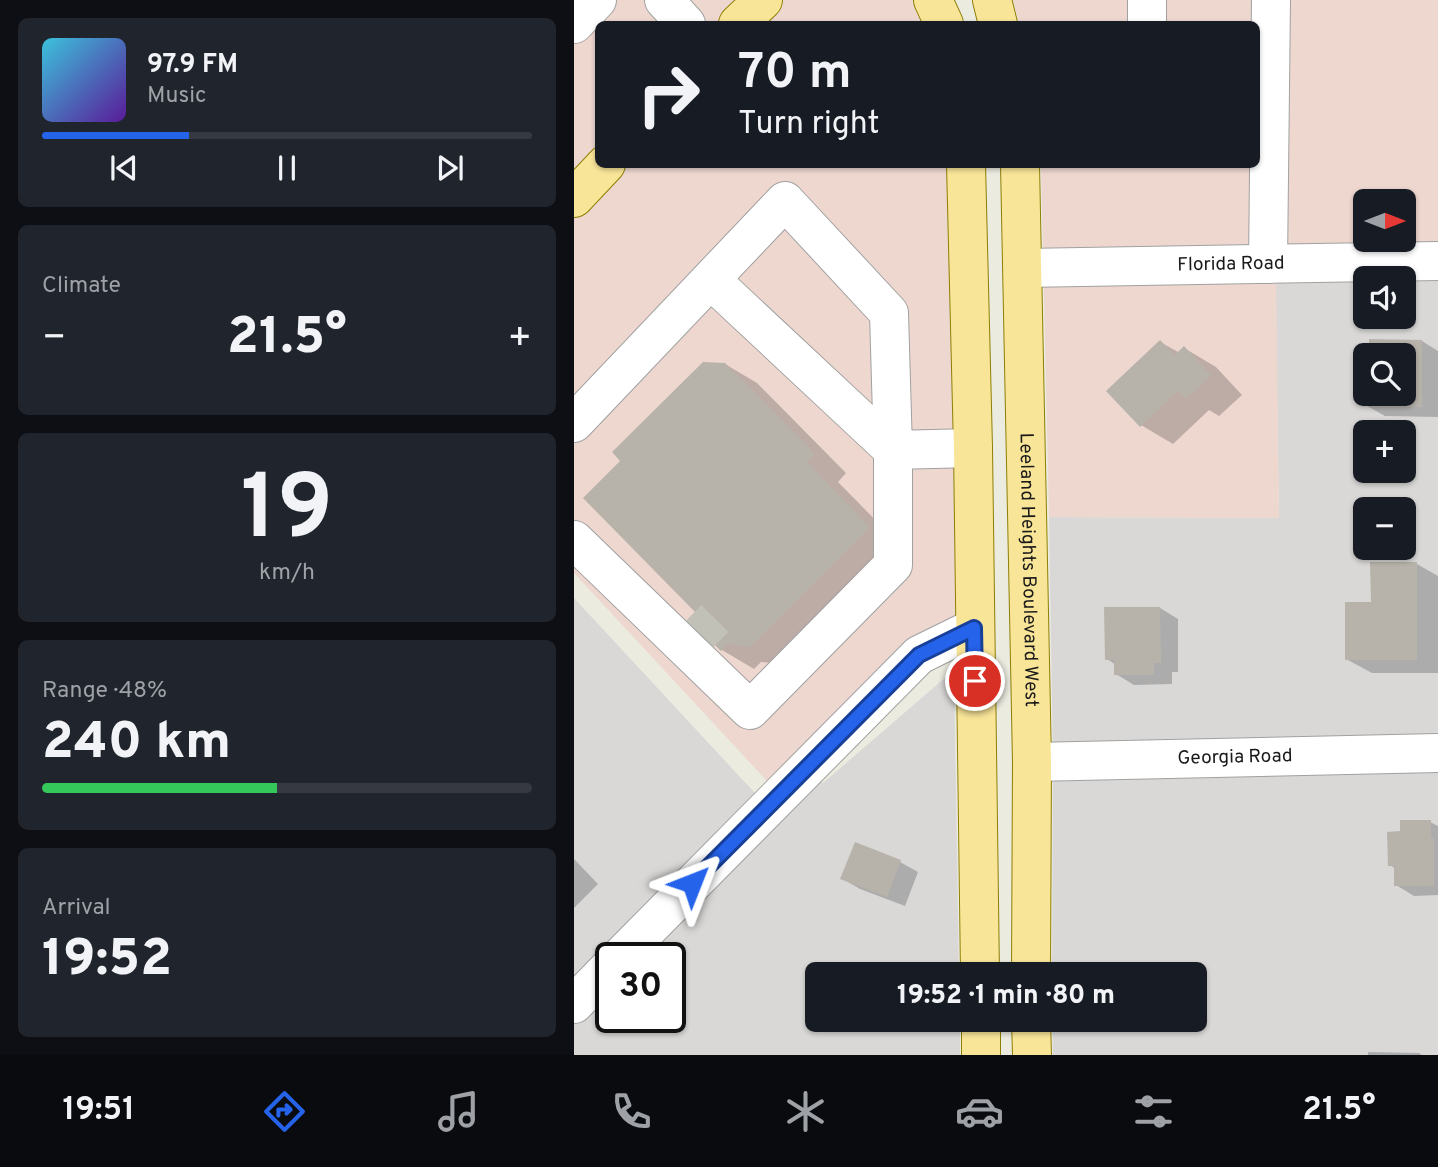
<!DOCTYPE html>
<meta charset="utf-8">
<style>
body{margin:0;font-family:Overpass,sans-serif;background:#20242c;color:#f1f3f6;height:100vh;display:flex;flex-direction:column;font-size:26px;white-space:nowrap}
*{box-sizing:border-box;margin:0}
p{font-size:23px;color:#9ea1a6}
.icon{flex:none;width:38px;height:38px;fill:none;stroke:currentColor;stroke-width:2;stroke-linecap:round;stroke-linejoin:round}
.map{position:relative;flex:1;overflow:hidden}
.details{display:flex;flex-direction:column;gap:18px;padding:18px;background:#0d0f14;width:574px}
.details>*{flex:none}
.hud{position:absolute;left:21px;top:21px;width:665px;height:147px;border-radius:10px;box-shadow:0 2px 5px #0004;background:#171b24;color:#f1f3f6;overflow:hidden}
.needle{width:46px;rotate:90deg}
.fabs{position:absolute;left:779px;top:189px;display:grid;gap:14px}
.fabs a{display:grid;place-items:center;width:63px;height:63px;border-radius:10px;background:#171b24;box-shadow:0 2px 5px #0004;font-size:35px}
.speed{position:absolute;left:21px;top:942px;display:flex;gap:14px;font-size:35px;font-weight:700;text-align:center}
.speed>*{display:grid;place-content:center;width:91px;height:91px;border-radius:50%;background:#171b24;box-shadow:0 2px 5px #0004;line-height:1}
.speed .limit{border:4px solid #111;border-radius:10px;background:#fff;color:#111}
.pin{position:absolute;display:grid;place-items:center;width:60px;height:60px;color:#fff;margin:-30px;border:4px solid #fff;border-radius:50%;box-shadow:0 2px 7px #0007}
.me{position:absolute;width:77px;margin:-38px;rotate:45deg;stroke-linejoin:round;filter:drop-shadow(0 0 5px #0008)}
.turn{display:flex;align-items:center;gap:24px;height:147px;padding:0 28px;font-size:32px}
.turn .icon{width:91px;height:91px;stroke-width:2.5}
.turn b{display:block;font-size:49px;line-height:60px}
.big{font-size:52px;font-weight:800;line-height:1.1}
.details .widget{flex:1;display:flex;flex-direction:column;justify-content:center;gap:10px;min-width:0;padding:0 24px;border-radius:10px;background:#20242c}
.details .dial{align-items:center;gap:0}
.dial b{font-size:91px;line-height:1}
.song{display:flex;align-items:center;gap:21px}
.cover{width:84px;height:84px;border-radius:10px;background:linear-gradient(135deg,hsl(190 70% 55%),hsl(270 70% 35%))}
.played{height:7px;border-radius:4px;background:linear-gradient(90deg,#2563eb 30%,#363941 30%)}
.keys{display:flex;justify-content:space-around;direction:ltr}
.heat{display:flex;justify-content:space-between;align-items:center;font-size:38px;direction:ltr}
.charge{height:10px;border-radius:5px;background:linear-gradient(90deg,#34c759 48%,#363941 0)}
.trip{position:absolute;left:231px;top:962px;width:402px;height:70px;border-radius:10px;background:#171b24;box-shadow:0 2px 5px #0004;font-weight:800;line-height:70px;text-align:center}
.tab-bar{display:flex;height:112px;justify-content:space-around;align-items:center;background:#090b0e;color:#9ea1a6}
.tab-bar .icon{width:49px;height:49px}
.tab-bar .active{color:#2563eb}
.tab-bar b{font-size:32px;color:#f1f3f6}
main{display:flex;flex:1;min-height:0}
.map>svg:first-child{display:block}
</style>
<main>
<section class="details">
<div class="widget">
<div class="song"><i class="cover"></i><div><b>97.9 FM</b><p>Music</p></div></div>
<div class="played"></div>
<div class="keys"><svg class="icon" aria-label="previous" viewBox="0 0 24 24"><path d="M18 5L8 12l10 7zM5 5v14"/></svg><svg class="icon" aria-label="pause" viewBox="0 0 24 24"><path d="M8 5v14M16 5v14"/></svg><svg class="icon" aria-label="next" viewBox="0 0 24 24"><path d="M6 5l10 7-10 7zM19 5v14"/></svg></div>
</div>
<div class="widget"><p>Climate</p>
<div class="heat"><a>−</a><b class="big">21.5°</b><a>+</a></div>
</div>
<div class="widget dial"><b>19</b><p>km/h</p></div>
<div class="widget"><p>Range · 48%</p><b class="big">240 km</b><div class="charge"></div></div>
<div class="widget"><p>Arrival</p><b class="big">19:52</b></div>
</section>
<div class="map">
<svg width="864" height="1055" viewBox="0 0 864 1055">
<rect width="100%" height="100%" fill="#ecebe0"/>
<!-- residential -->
<g fill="#d9d8d7" fill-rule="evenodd">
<path d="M701 267H864V1055H479L478 1020H621V975H478L479 762 475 517 705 518ZM791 278H830V317H791ZM791 355H830V394H791ZM791 432H830V471H791ZM791 509H830V548H791Z"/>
<path d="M0 598 192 805 245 779 249 783 380 670 385 975H243V1020H386V1055H0ZM37 957H96V1017H37Z"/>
</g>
<!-- commercial -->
<g fill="#edd7cf" fill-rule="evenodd">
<path d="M0 0H359L370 24H24V164L392 165 400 628 206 795 0 573Z"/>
<path d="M439 0H864V267H702L705 518 475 517 467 165 682 164V24H445ZM791 201H830V240H791Z"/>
</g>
<!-- shadow -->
<g fill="#0003">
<path d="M797 341H848L864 351V417L811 416 793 406 794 394H830V355H797Z"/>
<path d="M586 342 606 353 610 348 642 367 668 395 645 416 635 410 599 444 567 425Z"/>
<path d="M151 364 183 383 272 473 264 482 327 546 209 664 187 662 180 669 148 650 123 612Z"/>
<path d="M843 564 864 576V673H798L772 659 799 603Z"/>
<path d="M586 608 604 619V672H598V684L560 685 542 674V665L533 659Z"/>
<path d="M856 822 864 826V895L840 896 822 885V869L816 865 828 833Z"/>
<path d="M0 859 24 884 0 908Z"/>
<path d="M326 862 344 872 331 906 286 889 269 879Z"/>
<path d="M794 1052 845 1053 848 1055H794Z"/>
</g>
<!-- building -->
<g fill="#b8b3aa">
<path d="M795 339 848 340V407H795V394H830V355H795Z"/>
<path d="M586 340 601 355 610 346 637 375 612 399 604 391 566 427 532 391Z"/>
<path d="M129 362 151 363 241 454 233 462 296 527 176 647 154 644 147 651 114 619 121 612 9 498 46 461 38 452Z"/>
<path d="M796 562H843V660H771V602H797Z"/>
<path d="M530 607H586L587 663H580V675H540V660H531Z"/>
<path d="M826 820H857V838H860V886H820V866H814L813 832 826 831Z"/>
<path d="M281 842 327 860 313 897 266 879Z"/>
</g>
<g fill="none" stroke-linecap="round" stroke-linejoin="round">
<!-- minor-tunnel -->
<path stroke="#c2c1b8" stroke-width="38" stroke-dasharray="38 19" stroke-linecap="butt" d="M114 619 147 651"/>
<!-- minor casing -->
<g stroke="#a1a1a1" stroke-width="40">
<g id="minor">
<path d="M90 0 112 24"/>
<path d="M573 0V24"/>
<path d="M0 24 23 0"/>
<path d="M694 264 697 0"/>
<path id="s1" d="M449 268 864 261"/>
<path d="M0 423 211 201 315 313 319 450 399 448"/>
<path d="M0 540 176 710 319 565V450L137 280"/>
<path id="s2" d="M458 762 864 753"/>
<path d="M46 957 345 655 400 628"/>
<path d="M0 1004 37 966"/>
</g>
</g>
<!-- major casing -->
<g stroke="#8d7f04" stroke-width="40">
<g id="major">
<path d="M359 0 370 24"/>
<path d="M418 0 424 24"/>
<path d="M164 24 189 0"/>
<path d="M392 164 399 448 406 975"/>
<path id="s3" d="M446 164 458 762 457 975"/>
<path d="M0 198 32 164"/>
<path d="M407 1020V1055"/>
<path d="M457 1020 458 1055"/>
</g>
</g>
<!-- minor -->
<use href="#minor" stroke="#fff" stroke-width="38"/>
<!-- major -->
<use href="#major" stroke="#f9e598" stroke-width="38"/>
</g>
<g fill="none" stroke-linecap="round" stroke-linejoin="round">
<!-- route casing -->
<g stroke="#184099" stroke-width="18">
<path id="route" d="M118 883 345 655 400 628 401 681"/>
</g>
<!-- route -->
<use href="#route" stroke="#2563eb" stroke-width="12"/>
</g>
<g text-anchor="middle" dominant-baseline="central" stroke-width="7" stroke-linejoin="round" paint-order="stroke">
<!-- street labels -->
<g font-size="19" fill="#1a1a1a" stroke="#fff">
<text stroke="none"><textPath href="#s1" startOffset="208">Florida Road</textPath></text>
<text stroke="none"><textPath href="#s3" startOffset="406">Leeland Heights Boulevard West</textPath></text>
<text stroke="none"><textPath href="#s2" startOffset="203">Georgia Road</textPath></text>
</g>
</g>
</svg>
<div class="fabs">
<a><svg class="needle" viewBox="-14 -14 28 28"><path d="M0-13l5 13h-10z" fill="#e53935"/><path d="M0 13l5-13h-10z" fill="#9ea1a6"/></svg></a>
<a><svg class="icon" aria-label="sound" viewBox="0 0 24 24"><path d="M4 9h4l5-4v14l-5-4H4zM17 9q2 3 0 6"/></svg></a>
<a><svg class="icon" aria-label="search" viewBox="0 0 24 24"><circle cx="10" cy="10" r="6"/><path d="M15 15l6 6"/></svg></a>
<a>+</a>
<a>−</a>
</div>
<div class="speed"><div class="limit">30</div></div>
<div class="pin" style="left:401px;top:681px;background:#d93025"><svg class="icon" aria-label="arrive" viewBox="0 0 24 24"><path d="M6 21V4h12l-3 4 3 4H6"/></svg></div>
<svg class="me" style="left:118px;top:883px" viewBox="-20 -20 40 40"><path d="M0-17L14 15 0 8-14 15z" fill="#2563eb" stroke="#fff" stroke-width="4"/></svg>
<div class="trip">19:52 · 1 min · 80 m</div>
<div class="hud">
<div class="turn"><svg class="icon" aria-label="right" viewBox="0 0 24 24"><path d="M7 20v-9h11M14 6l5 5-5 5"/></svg><div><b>70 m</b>Turn right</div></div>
</div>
</div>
</main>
<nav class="tab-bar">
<b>19:51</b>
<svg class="icon active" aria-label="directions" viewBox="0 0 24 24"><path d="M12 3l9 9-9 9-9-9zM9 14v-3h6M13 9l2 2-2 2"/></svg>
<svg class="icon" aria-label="music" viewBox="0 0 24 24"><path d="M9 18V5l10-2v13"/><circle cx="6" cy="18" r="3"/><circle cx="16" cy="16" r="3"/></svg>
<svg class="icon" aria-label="phone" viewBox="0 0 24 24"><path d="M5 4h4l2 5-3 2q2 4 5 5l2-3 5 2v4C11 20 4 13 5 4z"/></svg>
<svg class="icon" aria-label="climate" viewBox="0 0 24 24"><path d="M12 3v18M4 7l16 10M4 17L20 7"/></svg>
<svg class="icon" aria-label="car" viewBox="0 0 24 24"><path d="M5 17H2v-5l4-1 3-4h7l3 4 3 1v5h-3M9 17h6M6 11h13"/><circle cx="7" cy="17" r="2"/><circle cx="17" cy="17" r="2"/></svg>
<svg class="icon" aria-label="filters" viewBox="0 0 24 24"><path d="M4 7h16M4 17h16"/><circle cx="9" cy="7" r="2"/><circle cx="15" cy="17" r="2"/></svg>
<b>21.5°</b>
</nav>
